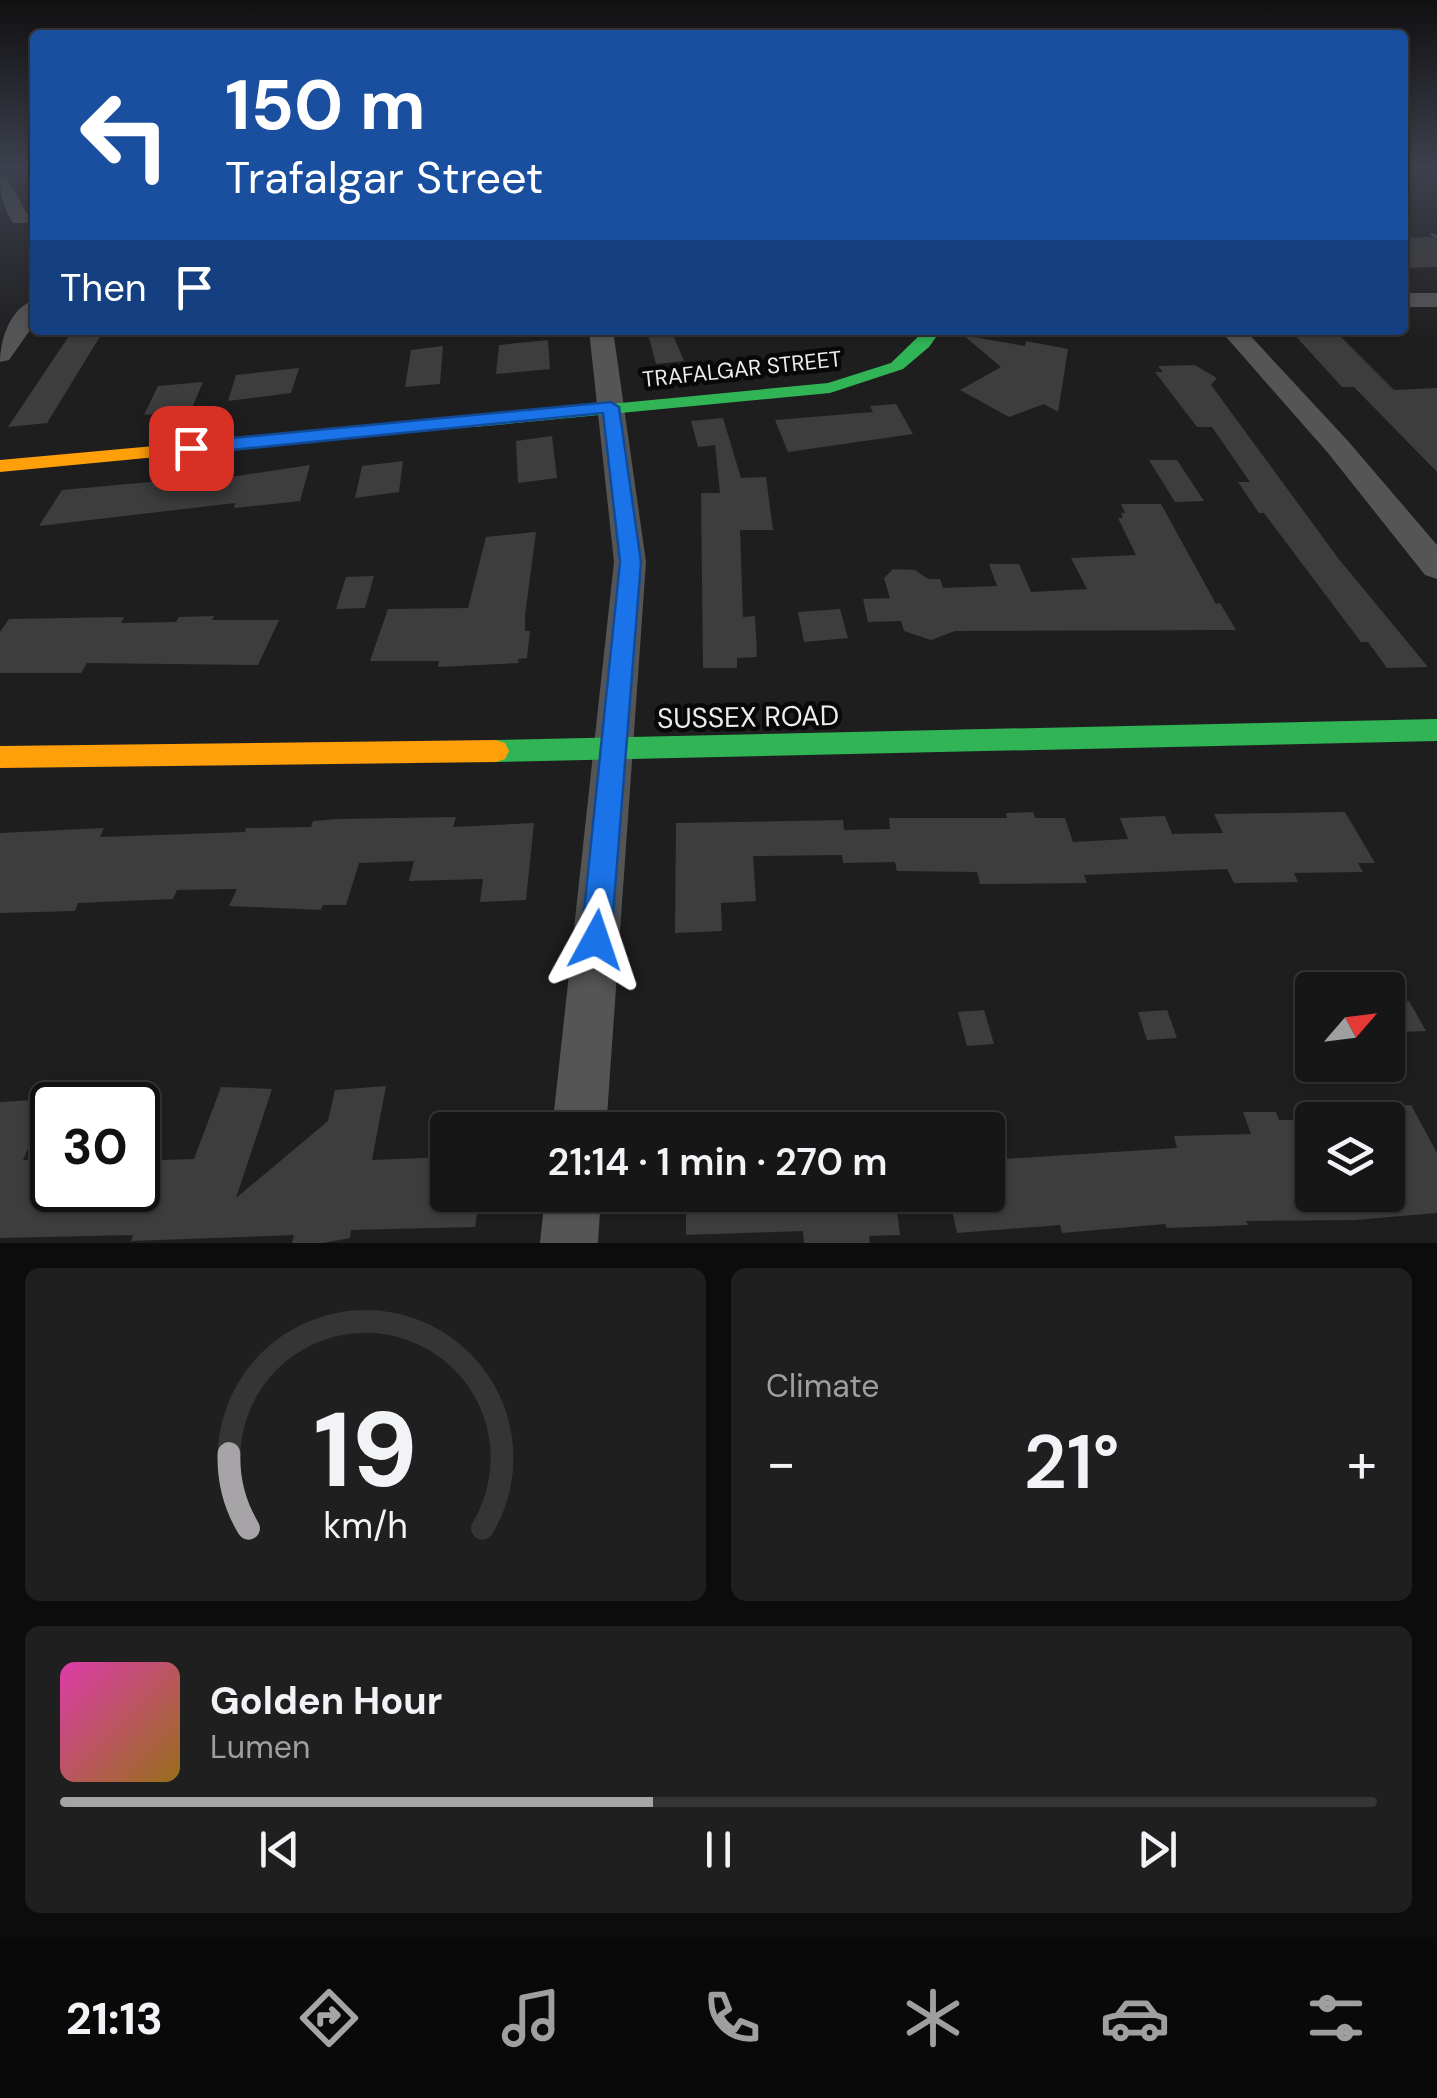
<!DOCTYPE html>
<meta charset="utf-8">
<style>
body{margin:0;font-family:"DM Sans",sans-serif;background:#201f20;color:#f1f3f6;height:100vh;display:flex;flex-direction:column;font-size:38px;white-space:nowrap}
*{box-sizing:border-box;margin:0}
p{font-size:32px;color:#9e9fa1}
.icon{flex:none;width:55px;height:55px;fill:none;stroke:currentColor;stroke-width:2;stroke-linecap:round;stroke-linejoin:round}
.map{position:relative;height:1243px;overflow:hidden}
.drawer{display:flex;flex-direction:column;gap:25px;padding:25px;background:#0d0c0d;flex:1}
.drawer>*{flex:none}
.top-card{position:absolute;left:30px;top:30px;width:1378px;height:305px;border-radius:10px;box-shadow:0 2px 8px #0004,0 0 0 2px #363536;background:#1a4fa0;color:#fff;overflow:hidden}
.needle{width:65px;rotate:62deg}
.tools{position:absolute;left:1295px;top:972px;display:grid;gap:20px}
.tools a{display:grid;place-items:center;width:110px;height:110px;border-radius:10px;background:#171617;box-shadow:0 2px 8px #0004,0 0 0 2px #363536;font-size:50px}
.speed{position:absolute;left:30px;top:1082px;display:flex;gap:20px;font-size:50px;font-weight:700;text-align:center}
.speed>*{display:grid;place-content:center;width:130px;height:130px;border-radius:50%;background:#171617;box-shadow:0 2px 8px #0004,0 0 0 2px #363536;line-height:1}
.speed .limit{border:5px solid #111;border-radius:15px;background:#fff;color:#111}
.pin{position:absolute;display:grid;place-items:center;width:85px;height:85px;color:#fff;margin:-42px;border-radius:20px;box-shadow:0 5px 15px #0006}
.me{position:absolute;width:110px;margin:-55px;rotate:5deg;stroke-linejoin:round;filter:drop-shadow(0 0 8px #0008)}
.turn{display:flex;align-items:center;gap:35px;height:210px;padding:0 30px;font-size:45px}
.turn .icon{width:130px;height:130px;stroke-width:2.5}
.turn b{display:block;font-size:70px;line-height:85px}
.then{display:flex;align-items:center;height:95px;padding:0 30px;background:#0003;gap:20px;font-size:38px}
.big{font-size:75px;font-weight:600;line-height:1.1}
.drawer .tile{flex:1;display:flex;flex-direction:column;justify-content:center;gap:15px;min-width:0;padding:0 35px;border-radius:15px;background:#201f20}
.drawer .dial{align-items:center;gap:0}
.dial svg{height:260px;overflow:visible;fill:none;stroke:#363536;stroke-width:7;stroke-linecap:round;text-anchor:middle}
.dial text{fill:#f1f3f6;stroke:none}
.song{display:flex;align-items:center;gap:30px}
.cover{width:120px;height:120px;border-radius:15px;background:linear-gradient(135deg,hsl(320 70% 55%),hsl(40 70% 35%))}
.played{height:10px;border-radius:5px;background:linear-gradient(90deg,#a6a4a6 45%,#363536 45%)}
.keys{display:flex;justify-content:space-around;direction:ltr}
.heat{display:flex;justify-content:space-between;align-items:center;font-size:55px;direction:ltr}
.drawer .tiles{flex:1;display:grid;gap:25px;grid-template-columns:1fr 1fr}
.tile:last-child{grid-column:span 2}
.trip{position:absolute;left:430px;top:1112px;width:575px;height:100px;border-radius:10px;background:#171617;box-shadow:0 2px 8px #0004,0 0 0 2px #363536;font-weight:600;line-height:100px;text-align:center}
.tabs{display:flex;height:160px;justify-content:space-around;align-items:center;background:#090909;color:#9e9fa1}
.tabs .icon{width:70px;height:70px}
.tabs .on{color:#a6a4a6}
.tabs b{font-size:45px;color:#f1f3f6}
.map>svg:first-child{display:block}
</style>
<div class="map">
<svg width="1437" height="1243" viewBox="0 0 1437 1243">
<rect width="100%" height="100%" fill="#1f1e1f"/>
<!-- building -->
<g fill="#3e3d3d">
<path d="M1437 237V267L1402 268V238Z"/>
<path d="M73 330H104L47 423 8 427Z"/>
<path d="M647 330H671L684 361 656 364Z"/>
<path d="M1290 330H1334L1394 390 1437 388V472L1354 387H1342Z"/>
<path d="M963 335 1025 346 1026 341 1068 349 1058 412 1044 404 1009 417 960 390 1001 367Z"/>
<path d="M548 340 550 369 496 374 499 345Z"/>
<path d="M443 346 440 384 405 387 411 350Z"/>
<path d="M1195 365 1217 378 1211 385 1338 558 1428 667 1387 668 1368 642H1361L1264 513H1259L1238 482H1250L1212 427H1197L1155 372H1163L1158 366Z"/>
<path d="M299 368 291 393 228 401 236 375Z"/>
<path d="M203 382 191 410 144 415 158 386Z"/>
<path d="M896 404 913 434 788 452 775 420 873 412 870 406Z"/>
<path d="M723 418 741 478 766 477 773 530H740L743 617 755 616 757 657 737 658V668H703L701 493H720L715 445 698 447 691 421Z"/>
<path d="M552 436 557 478 518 483 516 441Z"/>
<path d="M1149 460H1177L1204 501 1175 502Z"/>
<path d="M403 461 399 492 355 498 362 466Z"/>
<path d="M310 465 300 501 234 508 235 503 39 526 62 490 172 480 170 486Z"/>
<path d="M1121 504H1161L1216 604 1220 603 1236 630 955 631 931 640 904 631 901 621 868 622 863 599 890 598 884 578 893 569 915 570 928 579H940L943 588 997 586 989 564H1019L1031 592 1087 589 1071 558 1136 555 1118 518H1123L1121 513H1125Z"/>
<path d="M536 532 525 615V631H530L527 658 518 659 519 663 438 667 439 661H370L388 609 468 608 486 537Z"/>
<path d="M374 576 365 608 336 609 346 577Z"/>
<path d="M840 609 848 638 804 642 798 612Z"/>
<path d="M214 616 212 620H279L258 665 87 663 81 673H0V632L9 619 124 617 121 623 176 622 179 617Z"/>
<path d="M1033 812 1035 818H1065L1073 842 1128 839 1120 818 1165 816 1172 834 1223 833 1214 814 1345 812 1375 863H1358L1363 872 1294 873 1298 882 1234 883 1227 869 1084 875 1087 883 980 884 977 872 897 871 895 862 843 863 842 855 753 856 756 901 721 903 722 931 675 933 676 823 843 820 844 830 890 829 889 818H1007L1006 813Z"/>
<path d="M456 817 453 827 534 823 526 900 480 902 483 879 409 881 414 861 359 863 346 905H323L321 910 229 906 237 889 177 890 173 899 78 903 75 911 0 913V833L104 828 100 837 245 832 246 828 311 827 313 821 339 819Z"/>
<path d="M1409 1001 1426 1031 1400 1032 1388 1002Z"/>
<path d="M984 1010 994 1044 967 1046 958 1012Z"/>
<path d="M1167 1010 1177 1038 1147 1040 1138 1012Z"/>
<path d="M386 1086 372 1160 448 1157V1195H480L475 1227 351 1230 350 1238 323 1243H292L294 1235 131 1241 133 1235 0 1238V1102L49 1099 23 1160 52 1162V1190H150L161 1160 194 1159 221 1087 272 1089 236 1198 328 1121 335 1090Z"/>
<path d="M1411 1105 1437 1153V1213L1355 1220 1246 1221 1248 1225 1167 1228 1165 1224 1062 1233 1060 1225 957 1233 949 1195H988V1160L1177 1148 1174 1136 1251 1134 1243 1112H1276L1279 1120H1312V1195H1388V1107Z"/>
<path d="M686 1195H895L900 1235 869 1236 870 1243H804L803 1231 686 1235Z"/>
</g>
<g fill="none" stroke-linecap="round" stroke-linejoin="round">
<!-- path -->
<path stroke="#595859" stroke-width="2.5" stroke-dasharray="6 2.5" stroke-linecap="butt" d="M1431 234 1437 237"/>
<!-- street -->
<g fill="#565556" fill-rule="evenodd">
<path d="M0 176 7 178 30 219 27 223H13C3 207 0 196 0 176Z"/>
<rect x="1402" y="293" width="35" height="14"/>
<path d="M35 300V323L9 360 0 362C0 340 10 307 35 300Z"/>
<path d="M589 330H613L646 562 606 1130H552L614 562Z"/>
<path d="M1220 330H1245L1348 441 1437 545V579L1425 575 1328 453Z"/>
<path d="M545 1195H601L598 1243H540Z"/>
</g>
<!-- fast -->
<g fill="#30b455" fill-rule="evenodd">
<path d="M925 330H941L929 347 903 369 830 393 475 427 466 422 475 417 828 383 891 363Z"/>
<path d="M1437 719V741L496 762 487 759 483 751 487 743 496 740Z"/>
</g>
<!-- slow -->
<g fill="#ff9f0a" fill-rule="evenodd">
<path d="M475 417 481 418V426L0 472V460Z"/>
<path d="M496 740 505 743 509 751 505 759 496 762 0 768V746Z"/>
</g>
</g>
<!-- sky -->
<linearGradient id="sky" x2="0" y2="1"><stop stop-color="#111011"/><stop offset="0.49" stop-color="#3c414d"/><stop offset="1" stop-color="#3c414d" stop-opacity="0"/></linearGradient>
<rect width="1437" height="342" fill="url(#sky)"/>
<!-- route -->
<path fill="#1a73e8" stroke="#114b97" stroke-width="2.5" d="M611 402 619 407 641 562 611 940 607 951 596 955 585 951 581 940 620 562 603 413 191 454 182 448 191 442Z"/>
<g text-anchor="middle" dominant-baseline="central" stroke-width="9" stroke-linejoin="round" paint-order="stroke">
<!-- far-street labels -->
<g font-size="22" fill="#eeecee" stroke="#080809">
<text transform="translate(742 369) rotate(-6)">TRAFALGAR STREET</text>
</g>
<!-- street labels -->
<g font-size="28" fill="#eeecee" stroke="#080809">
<text transform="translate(748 717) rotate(-1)">SUSSEX ROAD</text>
</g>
</g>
</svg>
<div class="tools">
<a><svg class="needle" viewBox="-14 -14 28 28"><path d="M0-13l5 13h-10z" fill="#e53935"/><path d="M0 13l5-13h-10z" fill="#9e9fa1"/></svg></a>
<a><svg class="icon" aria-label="layers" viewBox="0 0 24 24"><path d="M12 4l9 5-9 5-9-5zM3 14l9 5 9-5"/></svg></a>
</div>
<div class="speed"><div class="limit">30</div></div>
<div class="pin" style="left:191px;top:448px;background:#d93025"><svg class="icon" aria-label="arrive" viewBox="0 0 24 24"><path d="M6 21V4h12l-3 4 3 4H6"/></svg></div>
<svg class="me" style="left:596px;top:940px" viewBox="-20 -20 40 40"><path d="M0-17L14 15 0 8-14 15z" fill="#1a73e8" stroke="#fff" stroke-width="4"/></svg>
<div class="trip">21:14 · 1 min · 270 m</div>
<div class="top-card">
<div class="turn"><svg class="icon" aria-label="left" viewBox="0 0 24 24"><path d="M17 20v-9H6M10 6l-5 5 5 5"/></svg><div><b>150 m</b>Trafalgar Street</div></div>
<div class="then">Then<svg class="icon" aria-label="arrive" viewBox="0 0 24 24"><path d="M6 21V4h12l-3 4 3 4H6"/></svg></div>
</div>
</div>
<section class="drawer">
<div class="tiles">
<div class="tile dial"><svg viewBox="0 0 100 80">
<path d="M14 69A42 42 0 1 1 86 69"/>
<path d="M14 69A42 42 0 0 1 8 46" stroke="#a6a4a6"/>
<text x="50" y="56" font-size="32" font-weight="700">19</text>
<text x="50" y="72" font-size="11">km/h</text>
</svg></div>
<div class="tile"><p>Climate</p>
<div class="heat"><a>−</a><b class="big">21°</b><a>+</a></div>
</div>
<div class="tile">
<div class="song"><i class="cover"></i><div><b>Golden Hour</b><p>Lumen</p></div></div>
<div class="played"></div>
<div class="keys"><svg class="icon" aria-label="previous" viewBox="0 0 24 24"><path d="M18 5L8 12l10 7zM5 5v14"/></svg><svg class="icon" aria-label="pause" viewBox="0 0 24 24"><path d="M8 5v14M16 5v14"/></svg><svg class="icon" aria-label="next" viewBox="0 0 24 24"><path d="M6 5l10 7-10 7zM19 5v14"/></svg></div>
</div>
</div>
</section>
<nav class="tabs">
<b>21:13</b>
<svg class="icon on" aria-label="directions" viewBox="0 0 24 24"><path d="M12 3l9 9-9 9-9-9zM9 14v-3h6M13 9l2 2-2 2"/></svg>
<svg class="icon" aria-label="music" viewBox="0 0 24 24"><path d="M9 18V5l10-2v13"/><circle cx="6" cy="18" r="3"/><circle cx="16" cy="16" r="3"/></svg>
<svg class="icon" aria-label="phone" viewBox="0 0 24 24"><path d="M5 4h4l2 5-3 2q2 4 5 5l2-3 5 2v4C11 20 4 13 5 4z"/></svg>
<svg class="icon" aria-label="climate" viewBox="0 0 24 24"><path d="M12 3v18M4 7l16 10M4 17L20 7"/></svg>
<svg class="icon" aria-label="car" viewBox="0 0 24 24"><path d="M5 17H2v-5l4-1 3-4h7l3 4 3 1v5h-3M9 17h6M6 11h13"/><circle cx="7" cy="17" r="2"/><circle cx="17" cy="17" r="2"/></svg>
<svg class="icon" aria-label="filters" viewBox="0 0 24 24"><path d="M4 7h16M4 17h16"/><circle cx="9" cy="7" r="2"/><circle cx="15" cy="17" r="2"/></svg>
</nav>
